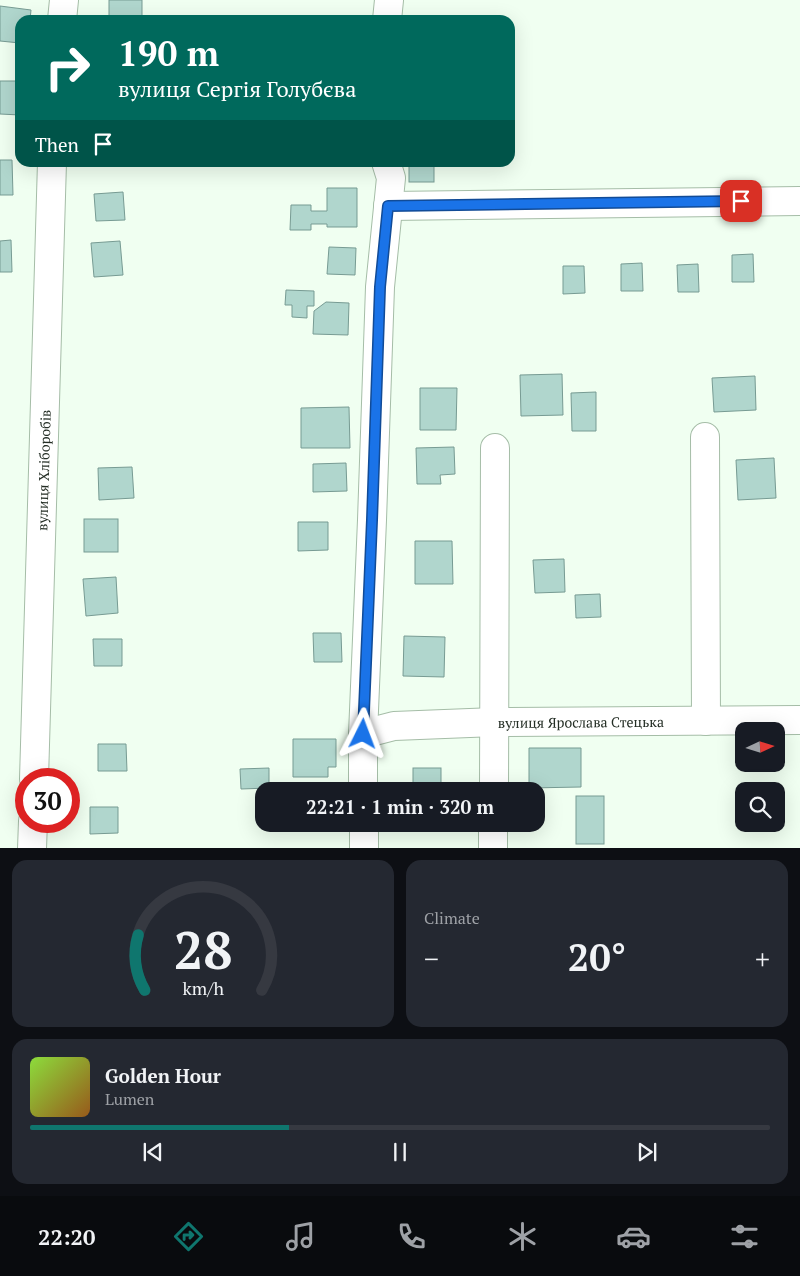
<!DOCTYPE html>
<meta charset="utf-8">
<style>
body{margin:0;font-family:"PT Serif",serif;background:#242831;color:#f1f3f6;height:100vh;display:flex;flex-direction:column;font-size:19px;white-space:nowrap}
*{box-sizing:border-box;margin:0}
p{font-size:16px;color:#9ea1a6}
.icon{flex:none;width:28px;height:28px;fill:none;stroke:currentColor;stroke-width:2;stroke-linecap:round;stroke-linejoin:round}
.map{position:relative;height:848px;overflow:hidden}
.drawer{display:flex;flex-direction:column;gap:12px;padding:12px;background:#0d0f14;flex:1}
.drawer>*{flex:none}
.hud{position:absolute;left:15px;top:15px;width:500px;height:152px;border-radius:15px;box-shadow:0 5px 20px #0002;background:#00695c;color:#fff;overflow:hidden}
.needle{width:32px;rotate:86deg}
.buttons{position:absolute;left:735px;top:722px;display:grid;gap:10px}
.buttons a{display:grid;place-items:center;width:50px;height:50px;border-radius:10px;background:#171b24;box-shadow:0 5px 20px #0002;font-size:25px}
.speed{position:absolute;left:15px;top:768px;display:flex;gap:10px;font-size:25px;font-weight:700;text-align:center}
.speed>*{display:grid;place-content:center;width:65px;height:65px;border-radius:50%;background:#171b24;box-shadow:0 5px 20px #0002;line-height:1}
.speed .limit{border:8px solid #d22;background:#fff;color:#111}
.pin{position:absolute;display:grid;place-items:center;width:42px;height:42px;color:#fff;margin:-21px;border-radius:10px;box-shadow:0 2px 8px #0006}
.me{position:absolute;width:55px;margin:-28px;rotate:3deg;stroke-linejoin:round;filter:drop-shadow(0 0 4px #0008)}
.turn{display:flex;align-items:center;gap:18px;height:105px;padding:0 20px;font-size:22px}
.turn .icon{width:65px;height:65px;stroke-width:2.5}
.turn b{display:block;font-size:35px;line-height:42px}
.then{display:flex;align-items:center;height:48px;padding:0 20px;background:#0003;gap:10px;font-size:19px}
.big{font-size:38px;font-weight:600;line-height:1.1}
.drawer .card{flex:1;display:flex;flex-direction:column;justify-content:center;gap:8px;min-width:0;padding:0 18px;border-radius:15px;background:#242831}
.drawer .dial{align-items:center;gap:0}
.dial svg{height:130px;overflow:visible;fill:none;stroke:#363941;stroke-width:7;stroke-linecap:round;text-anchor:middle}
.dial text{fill:#f1f3f6;stroke:none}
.song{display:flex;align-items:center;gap:15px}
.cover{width:60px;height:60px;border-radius:8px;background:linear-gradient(135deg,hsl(90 70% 55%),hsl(30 70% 35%))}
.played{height:5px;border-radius:2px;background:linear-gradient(90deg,#0f766e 35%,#363941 35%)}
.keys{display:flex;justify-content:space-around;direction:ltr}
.heat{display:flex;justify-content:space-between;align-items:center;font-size:28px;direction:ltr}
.drawer .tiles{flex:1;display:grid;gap:12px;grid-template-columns:1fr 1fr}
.card:last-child{grid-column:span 2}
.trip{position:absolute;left:255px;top:782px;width:290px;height:50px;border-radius:15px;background:#171b24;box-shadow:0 5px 20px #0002;font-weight:600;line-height:50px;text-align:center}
.dock{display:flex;height:80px;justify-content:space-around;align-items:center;background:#090b0e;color:#9ea1a6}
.dock .icon{width:35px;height:35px}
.dock .active{color:#0f766e}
.dock b{font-size:22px;color:#f1f3f6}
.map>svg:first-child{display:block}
</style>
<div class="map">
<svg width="800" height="849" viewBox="0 0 800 849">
<rect width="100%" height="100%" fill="#f0fff1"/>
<!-- building -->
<g fill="#b0d6cd" stroke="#779b93">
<rect x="109" y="0" width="33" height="19"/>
<path d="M0 6 31 10 30 20H20V43L0 41Z"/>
<rect x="335" y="17" width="29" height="3"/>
<path d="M0 81H20V115L0 114Z"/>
<path d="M0 160H12L13 195H0Z"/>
<rect x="409" y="162" width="25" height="20"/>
<path d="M327 188H357V227H327V224H311V230H290L291 205H311V211H327Z"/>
<path d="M123 192 125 220 96 221 94 194Z"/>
<path d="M11 240 12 272H0V241Z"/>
<path d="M120 241 123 275 94 277 91 243Z"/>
<path d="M329 247 356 248 355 275 327 274Z"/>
<path d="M753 254 754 282H732V255Z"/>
<path d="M642 263 643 291H621V264Z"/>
<path d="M698 264 699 292H678L677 265Z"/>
<path d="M563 266H584L585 293 563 294Z"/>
<path d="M286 290 314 291V306H307V318L292 317V305H285Z"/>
<path d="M326 302 349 303 348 335 313 334 314 311Z"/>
<path d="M562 374 563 415 521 416 520 375Z"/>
<path d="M755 376 756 410 714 412 712 378Z"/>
<path d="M420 388H457L456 430H420Z"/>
<path d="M596 392V431H572L571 393Z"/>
<path d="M349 407 350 448H301V408Z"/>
<path d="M454 447 455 474 440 475 441 484H417L416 448Z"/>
<path d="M774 458 776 498 738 500 736 460Z"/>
<path d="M346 463 347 491 313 492V464Z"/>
<path d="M132 467 134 498 99 500 98 468Z"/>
<rect x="84" y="519" width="34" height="33"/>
<path d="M298 522H328V550L298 551Z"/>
<path d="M415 541H452L453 584H415Z"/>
<path d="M564 559 565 592 535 593 533 560Z"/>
<path d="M116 577 118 613 86 616 83 579Z"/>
<path d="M600 594 601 617 576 618 575 595Z"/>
<path d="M313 633H341L342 662H314Z"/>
<path d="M404 636 445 637 444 677 403 676Z"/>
<path d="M93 639H122V666H94Z"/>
<path d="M293 739H336V767H328V777H293Z"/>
<path d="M98 744H126L127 771H98Z"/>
<path d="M529 748H581V787L529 788Z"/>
<path d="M269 768V788L241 789 240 769Z"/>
<rect x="413" y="768" width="28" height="23"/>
<rect x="576" y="796" width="28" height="48"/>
<path d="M90 807H118V833L90 834Z"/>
</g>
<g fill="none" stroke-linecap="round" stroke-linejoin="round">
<!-- minor casing -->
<g stroke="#a5bda7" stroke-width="30">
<g id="minor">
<path d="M62 20 64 0"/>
<path d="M387 20 389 0"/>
<path d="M388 206 800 201"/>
<path d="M705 437 706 721"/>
<path id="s1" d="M363 734 394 726 495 722 800 720"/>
<path id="s2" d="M34 779 52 162"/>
<path d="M363 791V734L372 520 380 287 391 178 386 162"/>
<path d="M494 791 495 448"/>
<path d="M364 824V849"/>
<path d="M32 849 33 821"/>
<path d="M493 849V824"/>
</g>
</g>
<!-- minor -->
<use href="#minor" stroke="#fff" stroke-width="28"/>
</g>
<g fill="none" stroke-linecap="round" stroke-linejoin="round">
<!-- route casing -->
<g stroke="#114b97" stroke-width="12">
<path id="route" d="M363 734 372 520 380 287 388 206 741 201"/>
</g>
<!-- route -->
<use href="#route" stroke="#1a73e8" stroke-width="9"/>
</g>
<g text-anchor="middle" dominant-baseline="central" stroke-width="4.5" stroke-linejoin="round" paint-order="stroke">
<!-- street labels -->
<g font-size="14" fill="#242e25" stroke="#f0fff1">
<text stroke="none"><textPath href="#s2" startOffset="309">вулиця Хліборобів</textPath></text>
<text stroke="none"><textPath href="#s1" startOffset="219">вулиця Ярослава Стецька</textPath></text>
</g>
</g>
</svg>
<div class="buttons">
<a><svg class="needle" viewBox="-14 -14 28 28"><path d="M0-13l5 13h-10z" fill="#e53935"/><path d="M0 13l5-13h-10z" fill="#9ea1a6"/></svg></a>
<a><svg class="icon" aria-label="search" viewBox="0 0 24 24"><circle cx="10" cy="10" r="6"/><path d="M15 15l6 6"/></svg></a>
</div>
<div class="speed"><div class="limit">30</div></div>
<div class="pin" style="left:741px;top:201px;background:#d93025"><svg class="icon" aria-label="arrive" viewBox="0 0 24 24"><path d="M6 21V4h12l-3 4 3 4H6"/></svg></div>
<svg class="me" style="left:363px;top:734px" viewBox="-20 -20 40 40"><path d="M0-17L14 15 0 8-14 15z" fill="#1a73e8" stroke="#fff" stroke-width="4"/></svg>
<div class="trip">22:21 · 1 min · 320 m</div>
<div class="hud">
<div class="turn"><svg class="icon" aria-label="right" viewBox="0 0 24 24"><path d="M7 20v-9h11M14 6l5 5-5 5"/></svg><div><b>190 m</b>вулиця Сергія Голубєва</div></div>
<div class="then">Then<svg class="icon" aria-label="arrive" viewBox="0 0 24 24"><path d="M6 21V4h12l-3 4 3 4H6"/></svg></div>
</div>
</div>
<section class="drawer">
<div class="tiles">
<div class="card dial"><svg viewBox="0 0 100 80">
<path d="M14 69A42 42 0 1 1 86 69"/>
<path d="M14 69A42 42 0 0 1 10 35" stroke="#0f766e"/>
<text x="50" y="56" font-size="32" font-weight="700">28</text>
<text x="50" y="72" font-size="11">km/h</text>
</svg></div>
<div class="card"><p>Climate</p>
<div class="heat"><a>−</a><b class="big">20°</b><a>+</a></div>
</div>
<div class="card">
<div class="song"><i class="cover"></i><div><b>Golden Hour</b><p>Lumen</p></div></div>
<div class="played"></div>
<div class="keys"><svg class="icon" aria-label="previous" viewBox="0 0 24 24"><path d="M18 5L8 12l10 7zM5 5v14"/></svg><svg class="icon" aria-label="pause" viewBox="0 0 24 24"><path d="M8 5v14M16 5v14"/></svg><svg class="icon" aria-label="next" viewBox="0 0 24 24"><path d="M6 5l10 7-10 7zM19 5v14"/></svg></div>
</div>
</div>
</section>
<nav class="dock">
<b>22:20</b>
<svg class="icon active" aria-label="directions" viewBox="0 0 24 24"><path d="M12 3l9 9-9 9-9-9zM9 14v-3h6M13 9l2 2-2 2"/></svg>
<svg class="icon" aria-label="music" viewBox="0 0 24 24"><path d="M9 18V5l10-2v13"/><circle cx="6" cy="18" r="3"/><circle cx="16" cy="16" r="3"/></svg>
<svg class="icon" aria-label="phone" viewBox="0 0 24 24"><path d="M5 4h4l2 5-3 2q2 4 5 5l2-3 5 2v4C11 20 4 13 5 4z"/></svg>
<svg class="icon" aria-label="climate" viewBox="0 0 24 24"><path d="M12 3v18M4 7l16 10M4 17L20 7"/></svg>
<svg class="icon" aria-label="car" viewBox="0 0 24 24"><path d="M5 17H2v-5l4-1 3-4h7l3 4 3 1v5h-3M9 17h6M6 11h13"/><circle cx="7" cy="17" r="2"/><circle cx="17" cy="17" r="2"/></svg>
<svg class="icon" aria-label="filters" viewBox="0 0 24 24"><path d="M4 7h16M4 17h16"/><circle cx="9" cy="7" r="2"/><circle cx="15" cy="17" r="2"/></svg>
</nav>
